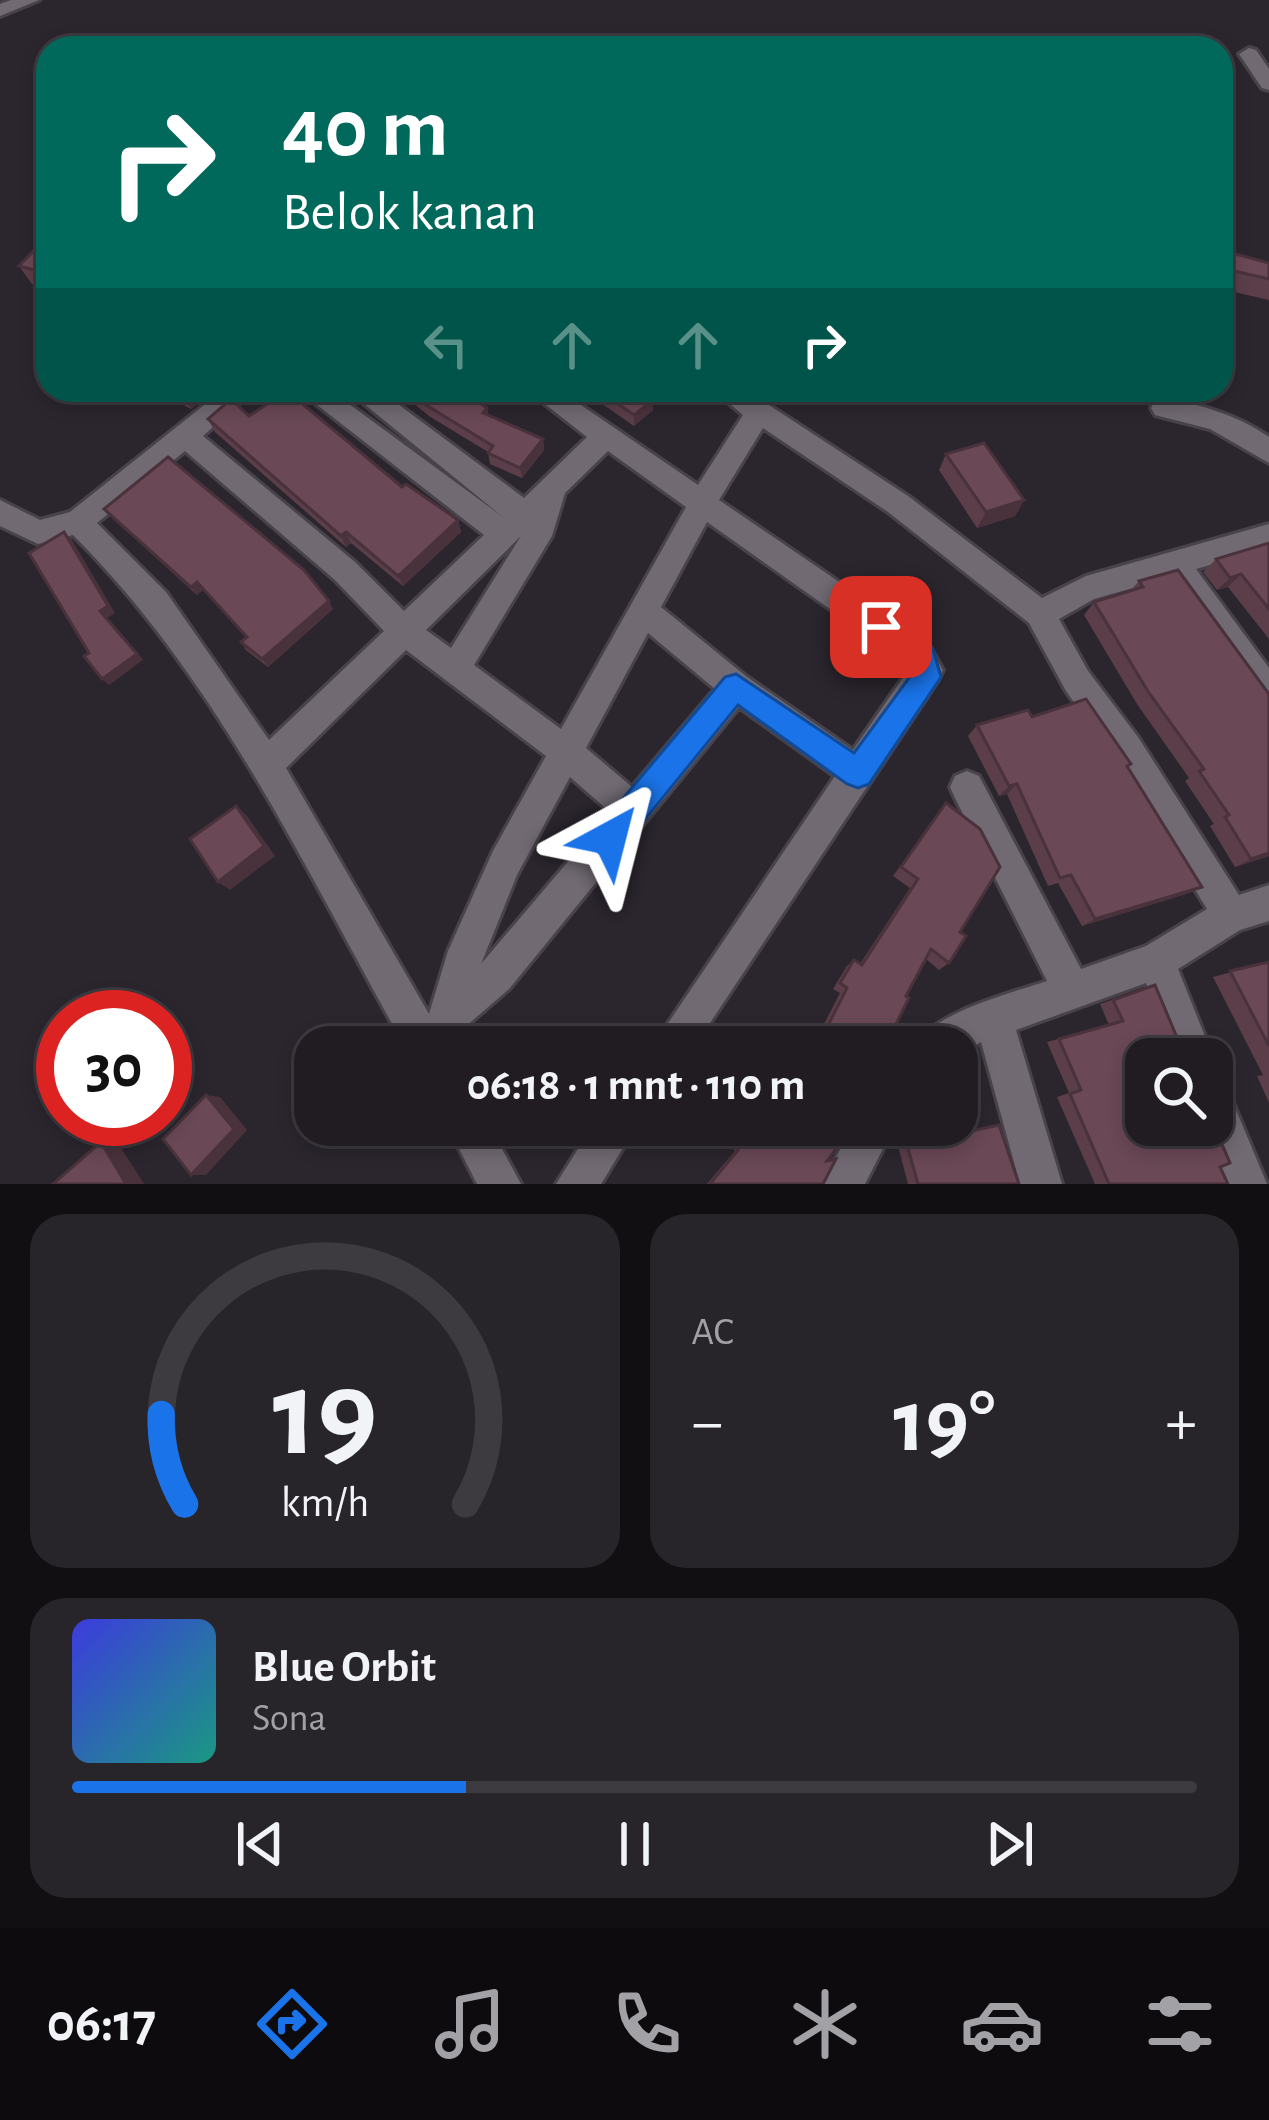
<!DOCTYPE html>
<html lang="id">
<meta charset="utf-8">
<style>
body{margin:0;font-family:"Alegreya Sans",sans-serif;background:#28252a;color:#f1f3f6;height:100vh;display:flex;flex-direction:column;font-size:45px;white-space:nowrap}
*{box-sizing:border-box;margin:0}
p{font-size:39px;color:#a2a1a5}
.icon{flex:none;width:66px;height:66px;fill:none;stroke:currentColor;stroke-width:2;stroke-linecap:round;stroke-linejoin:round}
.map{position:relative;height:1184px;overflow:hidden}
.drawer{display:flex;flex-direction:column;gap:30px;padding:30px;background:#120f13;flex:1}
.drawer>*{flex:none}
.top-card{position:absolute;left:36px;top:36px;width:1197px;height:366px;border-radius:36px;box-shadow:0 6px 18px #0003,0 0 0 3px #3d3a40;background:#00695c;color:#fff;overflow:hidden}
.fabs{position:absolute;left:1125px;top:1038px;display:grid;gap:24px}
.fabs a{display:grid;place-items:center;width:108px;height:108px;border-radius:24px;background:#201c22;box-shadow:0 6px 18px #0003,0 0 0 3px #3d3a40;font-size:60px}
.speed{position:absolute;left:36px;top:990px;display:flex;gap:24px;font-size:60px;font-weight:700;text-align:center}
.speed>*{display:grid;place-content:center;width:156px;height:156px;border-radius:50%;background:#201c22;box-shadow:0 6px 18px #0003,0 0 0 3px #3d3a40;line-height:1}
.speed .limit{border:18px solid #d22;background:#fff;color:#111}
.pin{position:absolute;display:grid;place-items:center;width:102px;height:102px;color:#fff;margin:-51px;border-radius:24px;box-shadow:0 6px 18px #0006}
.me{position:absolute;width:132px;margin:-66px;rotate:38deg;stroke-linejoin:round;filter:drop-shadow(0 0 9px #0008)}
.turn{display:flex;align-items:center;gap:42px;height:252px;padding:0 48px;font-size:54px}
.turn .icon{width:156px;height:156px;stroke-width:2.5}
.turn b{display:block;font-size:84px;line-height:102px}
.lanes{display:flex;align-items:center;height:114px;padding:0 48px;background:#0003;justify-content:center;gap:60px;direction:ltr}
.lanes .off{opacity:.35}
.big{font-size:90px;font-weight:600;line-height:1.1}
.drawer .widget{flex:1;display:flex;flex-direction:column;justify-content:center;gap:18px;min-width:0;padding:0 42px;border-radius:36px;background:#28252a}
.drawer .dial{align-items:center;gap:0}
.dial svg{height:312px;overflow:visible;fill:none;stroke:#3d3a40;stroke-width:7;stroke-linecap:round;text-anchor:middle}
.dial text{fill:#f1f3f6;stroke:none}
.song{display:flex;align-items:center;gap:36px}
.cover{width:144px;height:144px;border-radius:18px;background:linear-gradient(135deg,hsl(240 70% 55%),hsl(170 70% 35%))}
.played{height:12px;border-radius:6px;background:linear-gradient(90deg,#1a73e8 35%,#3d3a40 35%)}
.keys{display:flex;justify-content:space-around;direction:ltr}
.heat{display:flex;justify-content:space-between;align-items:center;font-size:66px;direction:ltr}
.drawer .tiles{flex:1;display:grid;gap:30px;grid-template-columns:1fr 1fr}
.widget:last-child{grid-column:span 2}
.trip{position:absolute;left:294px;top:1026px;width:684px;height:120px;border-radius:36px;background:#201c22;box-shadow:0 6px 18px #0003,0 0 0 3px #3d3a40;font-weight:600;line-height:120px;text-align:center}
.menu{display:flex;height:192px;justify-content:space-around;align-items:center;background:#0d0b0e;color:#a2a1a5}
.menu .icon{width:84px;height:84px}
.menu .selected{color:#1a73e8}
.menu b{font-size:54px;color:#f1f3f6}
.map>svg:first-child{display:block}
</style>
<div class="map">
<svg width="1269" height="1184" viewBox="0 0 1269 1184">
<rect width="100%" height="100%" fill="#2b262e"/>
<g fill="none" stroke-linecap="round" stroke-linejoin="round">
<!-- street casing -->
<g stroke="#48434a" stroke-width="6">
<g id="street">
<path d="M11 0H39L0 16V4Z"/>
<path d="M1249 48 1256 50 1269 69V90L1262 88 1239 54Z"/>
<path d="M223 390H254L203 436 355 562 404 611 484 535 298 390H330L503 517 347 390H379L524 498 587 437 527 390H559L698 485 743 415 713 390H746L908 496 1042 598 1086 576 1269 524V548L1196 569 1269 668V709L1258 704 1168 578 1094 599 1059 619 1088 671 1138 737 1239 895 1269 885V921L1240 930 1178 969 1214 1059 1212 1065V1059H1176L1146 983 1016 1030 1062 1184H1020L981 1042 957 1056V1047H916C930 1013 1012 993 1047 981L955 798 950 787 955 776 967 771 979 776 1081 969 1146 946 1207 909 1114 759 1066 691 1029 623 888 512 763 428 719 500 927 642 943 670 938 680 694 1047H652L835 776 739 707 509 989 464 1028 452 1047H405C305 869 219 681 73 535L38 544 0 526V500L40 520 70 512ZM185 451 335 580 384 631 269 740 166 592 97 523ZM608 451 686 507 561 729 474 665 552 536 565 493ZM707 522 905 662 909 669 853 750 747 677 661 607ZM521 536 451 648 426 630ZM648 633 715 689 632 787 586 748ZM406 650 546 756 493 851 448 951 429 1014 286 768ZM570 777 610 812 481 964 517 875Z"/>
<path d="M1164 398C1202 405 1237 415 1269 437V463L1210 429 1155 415 1151 408 1155 401Z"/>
<path d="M1212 1080 1226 1086 1267 1184H1225L1202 1125H1212Z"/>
<path d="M447 1125H489L521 1184H477Z"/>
<path d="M593 1125H637L601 1184H556Z"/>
<path d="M853 1125H895L865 1184H822Z"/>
</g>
</g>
<!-- street -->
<use href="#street" fill="#716a73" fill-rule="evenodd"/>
</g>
<!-- wall -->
<g fill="#5b3e4a">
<path d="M48 242V288L32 284 19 266Z"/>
<path d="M1221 244 1232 253 1269 263V300L1221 289Z"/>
<path d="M161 390H211L213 392 191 409 163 394Z"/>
<path d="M397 390H461L487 408 488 415 543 439 544 450 522 478 490 464 488 452 429 416Z"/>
<path d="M582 390H639L653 400V410L634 426Z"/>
<path d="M249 416 402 487 458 520 461 532 403 586 351 543 346 547 215 432 208 419Z"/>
<path d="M946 454 1024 500 1015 516 977 528 939 470Z"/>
<path d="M104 509 333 609 268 667 246 650 241 642 246 637 203 590 197 595 111 517Z"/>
<path d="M1269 543V639L1228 587 1217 590 1203 572 1216 559Z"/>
<path d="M1139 581 1269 694V856L1235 867 1210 826 1214 824 1185 781 1189 778 1137 704 1084 615 1094 602 1130 591Z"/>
<path d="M1032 717 1131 764 1128 767 1202 887 1186 894 1082 926 1058 883 1048 886 1007 794 999 796 968 736 977 725Z"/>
<path d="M946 803 960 932 949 963 939 970 926 959 906 996 891 1034 897 1047H798L810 1034 816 1040 840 993 833 989 847 966 854 960 860 964 910 888 893 876Z"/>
<path d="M1269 962V1103L1257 1076 1263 1075 1213 977Z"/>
<path d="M1155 985 1220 1167 1228 1184H1095L1057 1097 1069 1093 1047 1042 1109 1025 1100 1004Z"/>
<path d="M745 1125H854L828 1160 836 1159 823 1184H707L735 1151 729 1145Z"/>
<path d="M999 1125 1019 1184H908L898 1146Z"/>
</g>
<!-- shaded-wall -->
<g fill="#4a323c">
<path d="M200 390H211L213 392 191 409 186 401Z"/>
<path d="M653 400V410L634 426V415Z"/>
<path d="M543 439 544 450 522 478 520 468Z"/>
<path d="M1024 500 1015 516 977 528 986 512Z"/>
<path d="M458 520 461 532 403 586 398 576Z"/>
<path d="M64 532 72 540 115 613 107 618 143 660 109 685 102 679Z"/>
<path d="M346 532 351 543 346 547 341 536Z"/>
<path d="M1241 574 1228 587 1217 590 1230 578Z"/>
<path d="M197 582 203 590 197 595 191 587Z"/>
<path d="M329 601 333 609 268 667 262 659Z"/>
<path d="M1017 784 1007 794 999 796 1009 786Z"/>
<path d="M236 806 247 816 275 856 230 890 218 882Z"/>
<path d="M1269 853V856L1235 867 1251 859Z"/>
<path d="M1202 887 1186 894 1082 926 1095 919Z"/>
<path d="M206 1095 220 1097 247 1130 206 1175H191Z"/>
<path d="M101 1142 118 1143 144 1184H126Z"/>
</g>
<!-- building -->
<g fill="#6a4856" stroke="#4a323c" stroke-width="3">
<path d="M43 241 48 242 46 273 19 266Z"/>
<path d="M1221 244 1228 245 1232 253 1269 263V279L1221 268Z"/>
<path d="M166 390H200L186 401Z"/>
<path d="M407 390H461L487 408 483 413 543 439 520 468 488 453 493 446 426 405Z"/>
<path d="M598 390H639L653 400 634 415Z"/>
<path d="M287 391 402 487 406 484 458 520 398 576 346 532 341 536 208 419 231 399 249 416Z"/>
<path d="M984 443 1024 500 986 512 946 454Z"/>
<path d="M168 457 304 570 329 601 262 659 241 642 247 637 197 582 191 587 104 509Z"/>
<path d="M64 532 108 606 100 611 137 654 102 679 84 656 89 653 29 553Z"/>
<path d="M1269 543V609L1241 574 1230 578 1216 559Z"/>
<path d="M1178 570 1269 694V853L1251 859 1225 817 1229 815 1199 771 1204 769 1149 693 1094 602 1143 587 1139 581Z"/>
<path d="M1086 699 1131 764 1127 766 1202 887 1095 919 1071 875 1060 878 1017 784 1009 786 977 725 1028 710 1032 717Z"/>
<path d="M946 803 980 829 1000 867 960 932 966 936 949 963 931 949 906 996 909 998 891 1034 901 1041 897 1047H801L810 1034 819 1043 847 988 840 983 854 960 862 965 918 879 901 867Z"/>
<path d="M236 806 264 846 218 882 190 839Z"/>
<path d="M1269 962V1046L1230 971Z"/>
<path d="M1155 985 1186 1059H1146V1125H1212V1121L1230 1163 1220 1167 1228 1184H1109L1070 1094 1081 1090 1059 1039 1123 1021 1113 1000Z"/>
<path d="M206 1095 234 1129 191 1175 163 1139Z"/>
<path d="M748 1125H854L827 1161 836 1159 823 1184H710L738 1150 732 1144Z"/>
<path d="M999 1125 1019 1184H918L907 1145Z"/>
<path d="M101 1142 126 1184H53Z"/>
</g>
<!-- route -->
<path fill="#1a73e8" stroke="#114b97" stroke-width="3" d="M881 614 933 649 941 677 869 784 858 788 847 784 738 705 621 849 610 853 599 849 594 838 599 827 725 677 736 674 854 753 912 674 910 664 871 635 867 627 871 618Z"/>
</svg>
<div class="fabs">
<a><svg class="icon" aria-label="search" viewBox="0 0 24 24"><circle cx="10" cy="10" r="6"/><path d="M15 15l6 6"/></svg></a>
</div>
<div class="speed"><div class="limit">30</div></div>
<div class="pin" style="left:881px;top:627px;background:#d93025"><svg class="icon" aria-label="arrive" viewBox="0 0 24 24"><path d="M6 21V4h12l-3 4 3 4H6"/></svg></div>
<svg class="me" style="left:610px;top:838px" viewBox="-20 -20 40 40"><path d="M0-17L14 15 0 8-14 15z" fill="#1a73e8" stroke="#fff" stroke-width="4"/></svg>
<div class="trip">06:18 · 1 mnt · 110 m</div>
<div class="top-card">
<div class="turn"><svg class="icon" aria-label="right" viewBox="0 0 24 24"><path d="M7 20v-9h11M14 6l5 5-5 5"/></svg><div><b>40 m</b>Belok kanan</div></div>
<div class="lanes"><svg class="icon off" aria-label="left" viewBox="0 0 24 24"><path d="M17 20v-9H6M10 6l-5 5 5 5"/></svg><svg class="icon off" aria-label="ahead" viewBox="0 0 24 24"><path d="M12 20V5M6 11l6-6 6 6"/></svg><svg class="icon off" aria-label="ahead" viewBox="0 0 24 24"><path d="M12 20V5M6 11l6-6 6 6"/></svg><svg class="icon" aria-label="right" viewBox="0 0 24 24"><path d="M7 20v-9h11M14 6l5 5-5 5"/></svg></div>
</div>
</div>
<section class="drawer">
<div class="tiles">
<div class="widget dial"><svg viewBox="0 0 100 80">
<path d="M14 69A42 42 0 1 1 86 69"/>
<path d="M14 69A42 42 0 0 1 8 46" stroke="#1a73e8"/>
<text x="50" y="56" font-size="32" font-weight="700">19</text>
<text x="50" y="72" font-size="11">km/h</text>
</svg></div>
<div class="widget"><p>AC</p>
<div class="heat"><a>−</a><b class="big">19°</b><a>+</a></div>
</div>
<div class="widget">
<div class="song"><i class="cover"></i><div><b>Blue Orbit</b><p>Sona</p></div></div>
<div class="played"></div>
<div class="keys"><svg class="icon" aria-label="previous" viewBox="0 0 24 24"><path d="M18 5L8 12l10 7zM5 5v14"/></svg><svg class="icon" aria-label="pause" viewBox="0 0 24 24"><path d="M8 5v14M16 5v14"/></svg><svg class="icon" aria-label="next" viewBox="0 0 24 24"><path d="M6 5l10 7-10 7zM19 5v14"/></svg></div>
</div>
</div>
</section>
<nav class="menu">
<b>06:17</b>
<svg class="icon selected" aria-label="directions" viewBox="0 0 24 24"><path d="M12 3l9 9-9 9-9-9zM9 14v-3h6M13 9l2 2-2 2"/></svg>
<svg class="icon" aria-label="music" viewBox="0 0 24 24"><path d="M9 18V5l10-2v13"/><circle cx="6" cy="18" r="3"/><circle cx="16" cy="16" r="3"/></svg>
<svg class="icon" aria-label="phone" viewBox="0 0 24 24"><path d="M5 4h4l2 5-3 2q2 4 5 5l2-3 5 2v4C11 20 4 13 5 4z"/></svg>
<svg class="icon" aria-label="climate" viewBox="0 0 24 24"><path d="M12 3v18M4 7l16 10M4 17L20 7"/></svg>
<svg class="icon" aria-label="car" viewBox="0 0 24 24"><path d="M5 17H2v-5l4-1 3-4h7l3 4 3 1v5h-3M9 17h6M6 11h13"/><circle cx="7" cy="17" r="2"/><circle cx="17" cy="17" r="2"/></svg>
<svg class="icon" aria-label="filters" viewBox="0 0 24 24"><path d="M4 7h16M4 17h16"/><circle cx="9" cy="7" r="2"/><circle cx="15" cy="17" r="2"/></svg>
</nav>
